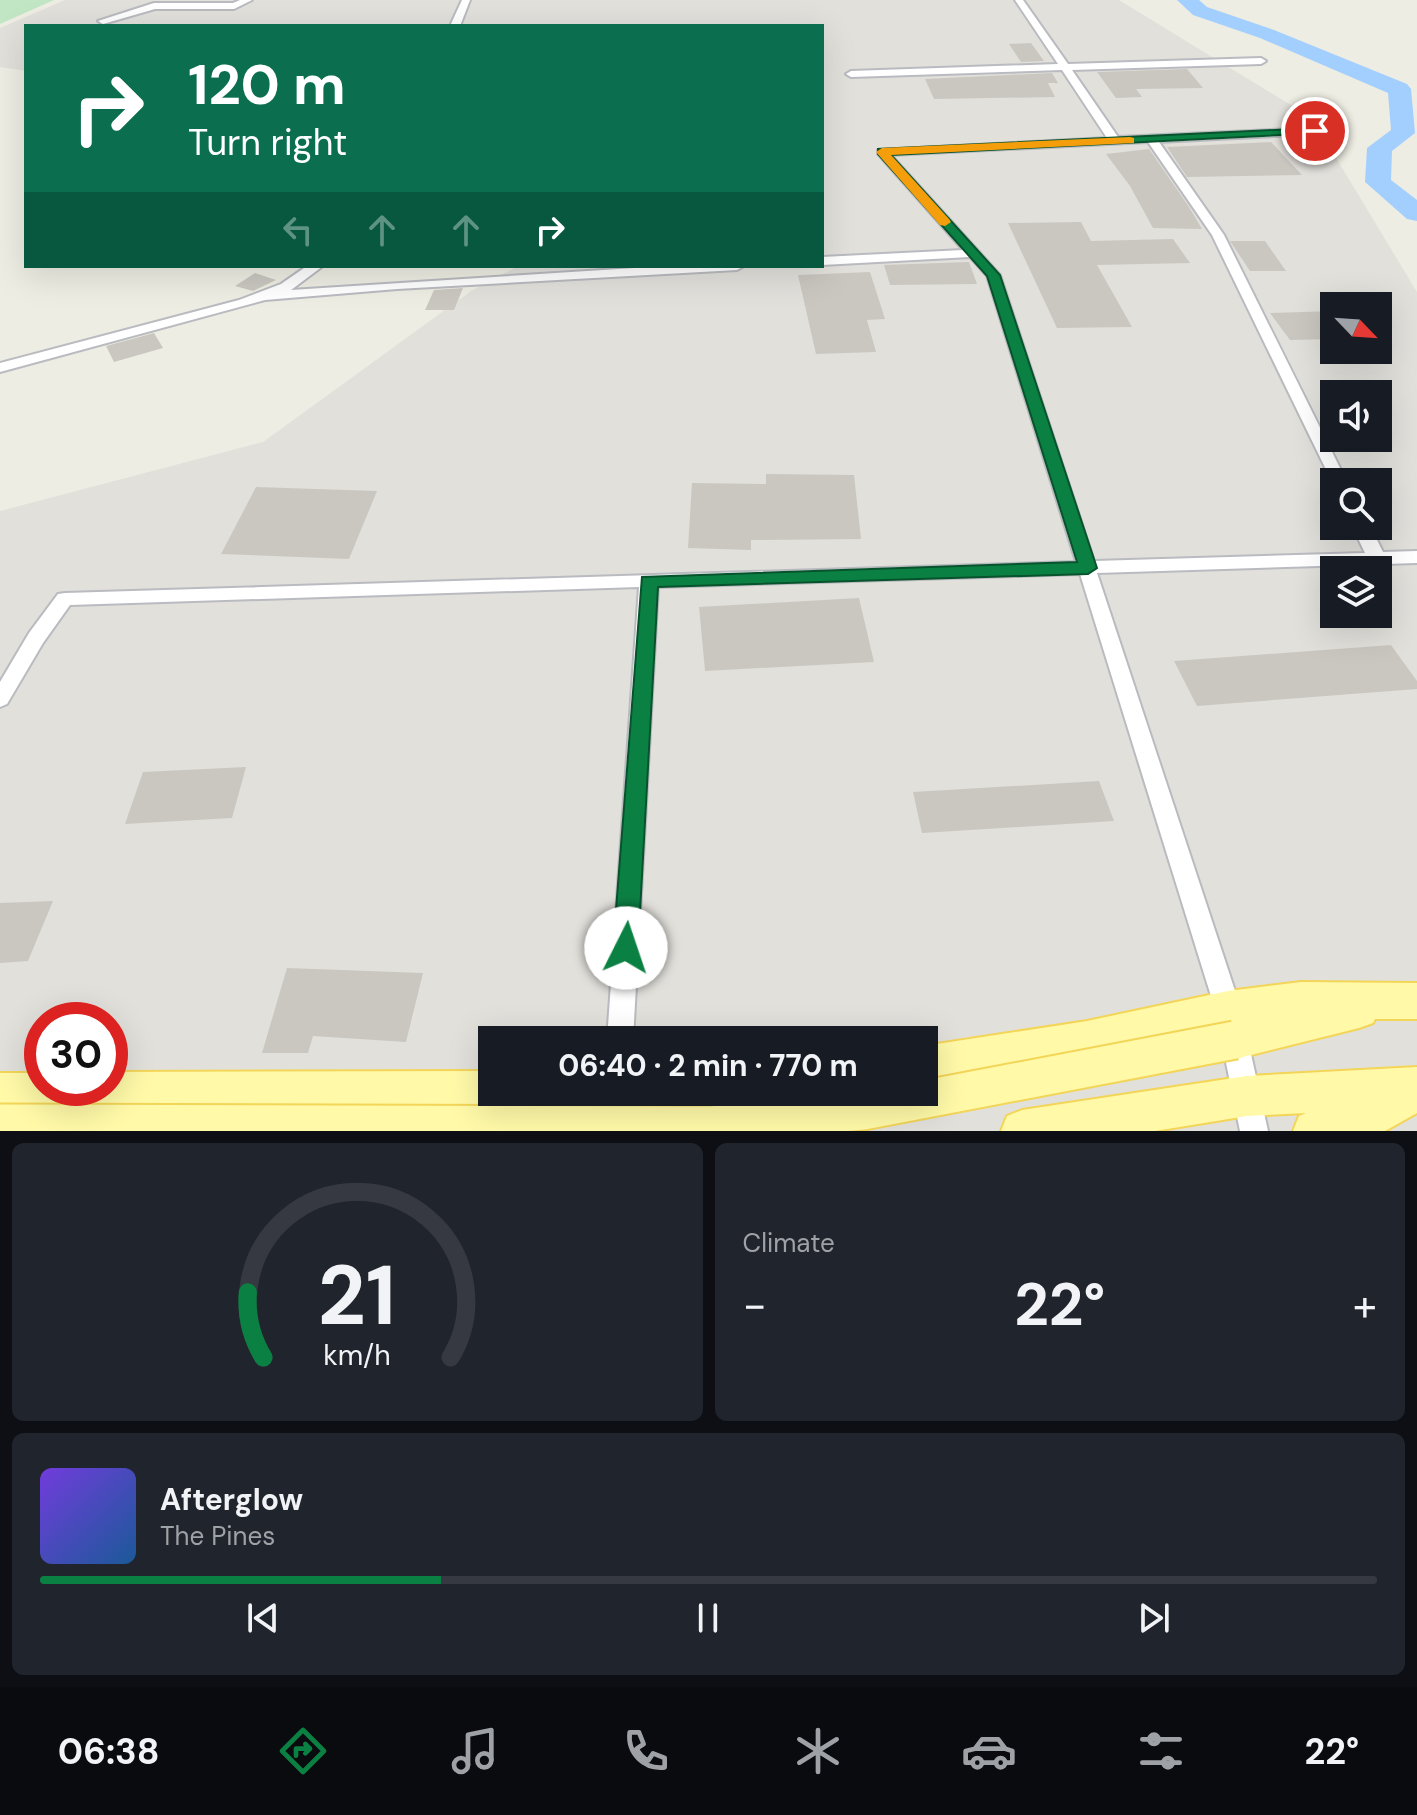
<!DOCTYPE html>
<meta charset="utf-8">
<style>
body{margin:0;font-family:"DM Sans",sans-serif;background:#20242c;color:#f1f3f6;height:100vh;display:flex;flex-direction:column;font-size:30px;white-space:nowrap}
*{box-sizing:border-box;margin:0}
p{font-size:26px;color:#9ea1a6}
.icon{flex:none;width:44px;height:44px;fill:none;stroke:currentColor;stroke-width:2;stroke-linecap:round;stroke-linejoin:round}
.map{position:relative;height:1131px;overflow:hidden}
.drawer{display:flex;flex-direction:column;gap:12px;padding:12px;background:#0d0f14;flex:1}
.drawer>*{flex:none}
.hud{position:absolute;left:24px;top:24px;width:800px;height:244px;border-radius:0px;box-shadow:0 8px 32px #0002;background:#0b6e4f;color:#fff;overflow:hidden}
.needle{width:52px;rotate:115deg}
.controls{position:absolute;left:1320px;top:292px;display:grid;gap:16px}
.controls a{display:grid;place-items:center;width:72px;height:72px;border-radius:0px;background:#171b24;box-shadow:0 8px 32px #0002;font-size:40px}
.speed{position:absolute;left:24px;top:1002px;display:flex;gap:16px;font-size:40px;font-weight:700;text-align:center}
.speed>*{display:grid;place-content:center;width:104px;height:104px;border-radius:50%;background:#171b24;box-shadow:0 8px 32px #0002;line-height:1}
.speed .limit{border:12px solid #d22;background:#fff;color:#111}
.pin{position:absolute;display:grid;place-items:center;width:68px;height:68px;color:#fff;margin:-34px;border:4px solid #fff;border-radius:50%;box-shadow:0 2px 8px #0007}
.me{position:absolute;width:88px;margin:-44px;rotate:4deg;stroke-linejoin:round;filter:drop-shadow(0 0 6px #0008)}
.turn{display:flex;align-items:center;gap:28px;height:168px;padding:0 32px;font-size:36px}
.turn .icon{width:104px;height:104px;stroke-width:2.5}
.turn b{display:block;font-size:56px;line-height:68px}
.lanes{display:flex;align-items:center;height:76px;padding:0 32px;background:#0003;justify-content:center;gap:40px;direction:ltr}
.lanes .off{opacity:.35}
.big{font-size:60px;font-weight:700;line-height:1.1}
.drawer .tile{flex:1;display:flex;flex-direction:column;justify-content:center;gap:12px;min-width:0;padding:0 28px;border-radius:12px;background:#20242c}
.drawer .dial{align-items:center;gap:0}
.dial svg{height:208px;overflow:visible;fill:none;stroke:#363941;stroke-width:7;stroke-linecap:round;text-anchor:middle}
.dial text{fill:#f1f3f6;stroke:none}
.song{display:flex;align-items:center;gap:24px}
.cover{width:96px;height:96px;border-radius:12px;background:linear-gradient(135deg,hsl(260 70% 55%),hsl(210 70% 35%))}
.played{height:8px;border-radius:4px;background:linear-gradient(90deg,#0b8043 30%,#363941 30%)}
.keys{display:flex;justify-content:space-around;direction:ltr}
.heat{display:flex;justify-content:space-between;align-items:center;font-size:44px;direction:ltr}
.drawer .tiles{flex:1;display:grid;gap:12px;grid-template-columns:1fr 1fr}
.tile:last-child{grid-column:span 2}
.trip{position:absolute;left:478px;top:1026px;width:460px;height:80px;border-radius:0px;background:#171b24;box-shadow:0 8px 32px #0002;font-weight:700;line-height:80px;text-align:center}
.tabs{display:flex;height:128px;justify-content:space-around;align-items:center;background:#090b0e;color:#9ea1a6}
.tabs .icon{width:56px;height:56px}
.tabs .on{color:#0b8043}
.tabs b{font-size:36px;color:#f1f3f6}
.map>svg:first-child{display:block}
</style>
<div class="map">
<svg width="1417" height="1131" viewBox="0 0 1417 1131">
<rect width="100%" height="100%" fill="#eeede3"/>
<!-- industrial -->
<path fill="#e2e0db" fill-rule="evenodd" d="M65 0H1119L1312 118 1417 292V1131H0V511L263 442 471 291 518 266H822V26H26V71L0 67V28ZM1334 306H1378V350H1334ZM1334 394H1378V438H1334ZM1334 482H1378V526H1334ZM1334 570H1378V614H1334ZM42 1020H110V1088H42ZM492 1040H924V1092H492Z"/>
<!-- green -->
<path fill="#c0e6c3" d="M0 0H54L0 24Z"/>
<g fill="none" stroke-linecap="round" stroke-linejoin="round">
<!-- river -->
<path fill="#a3cfff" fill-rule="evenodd" d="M1177 0H1199L1207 7 1274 30 1407 84 1411 89 1415 133 1392 151 1391 180 1417 200V221L1407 219 1365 182 1367 148 1391 130 1388 93 1260 38 1193 15Z"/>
</g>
<!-- building -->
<g fill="#cac7c1">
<path d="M1031 43 1044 61 1021 62 1009 44Z"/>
<path d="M1187 69 1203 88 1136 89 1142 97 1116 98 1097 72Z"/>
<path d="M1052 73 1058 83H1048L1055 97 934 99 925 79Z"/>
<path d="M1271 142 1302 175 1187 177 1167 147Z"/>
<path d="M1149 149 1189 207 1202 229 1153 228 1130 186 1106 154Z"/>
<path d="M1081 222 1091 241 1173 239 1190 263 1097 265 1132 327 1057 328 1008 223Z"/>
<path d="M1230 241H1265L1286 271H1250Z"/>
<path d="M969 262 977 284 890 285 884 265Z"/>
<path d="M870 272 885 319 867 320 876 352 816 354 798 275Z"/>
<path d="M255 273 276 280 253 291 235 286Z"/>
<path d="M463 288 454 310H425L434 290Z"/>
<path d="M1334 311V339L1290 340 1270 313Z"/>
<path d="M154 333 163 348 114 362 106 346Z"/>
<path d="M766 474 854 475 861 539 751 540V550L688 548 692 483 766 484Z"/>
<path d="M256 487 377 491 349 559 221 554Z"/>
<path d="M859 598 874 662 705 671 699 607Z"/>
<path d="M1391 645 1417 681V689L1197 706 1174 661Z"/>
<path d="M246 767 232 818 125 824 143 772Z"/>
<path d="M1099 781 1114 821 922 833 913 792Z"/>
<path d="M53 901 28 961 0 963V903Z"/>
<path d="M287 968 423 973 406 1042 313 1036 308 1053H262Z"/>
</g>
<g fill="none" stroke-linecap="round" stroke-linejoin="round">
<!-- minor casing -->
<g stroke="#b9bbc0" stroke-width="4">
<g id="minor">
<path d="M240 0H252L234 9H155L103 24 98 21 154 3H233Z"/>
<path d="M462 0H470L460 26H450Z"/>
<path d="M1015 0H1023L1068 64 1261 58 1266 61 1261 64 1072 70 1118 137 1315 128 1321 131 1315 134 1159 142 1224 235 1347 482H1334V486L1212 235 1148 142 891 155 1000 275 1094 561 1365 553 1352 526H1370L1383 552 1417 551V563L1097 573 1241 1009 1268 1131H1240L1215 1009 1080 574 658 587 633 1040H607L639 587 70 605 43 643 7 704 0 707V682L29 633 58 594 65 593 1076 562 987 276 970 257 822 265V257L963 250 878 154V150L1107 138 1062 70 851 77 846 74 851 71 1058 64Z"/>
<path d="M307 266H323L291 290 666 266H744L737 270 397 289 265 300 0 372V363L239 300 281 284Z"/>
<path d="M603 1092H629L625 1131H601Z"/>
</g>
</g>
<!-- primary casing -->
<g stroke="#f3d558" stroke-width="4">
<g id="primary">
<path d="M1301 982 1417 983V1019H1375L1373 1023 1359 1028 1235 1059 1221 1053 1215 1040 1220 1029 1087 1059 924 1086V1046L1087 1021 1228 991Z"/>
<path d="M1417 1067V1113L1385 1131H1293L1299 1116 1306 1113 1247 1116 1155 1131H1001L1007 1116 1022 1110 1247 1076Z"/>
<path d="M492 1071V1092H512L507 1105 492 1111 0 1113V1073H42V1088H110V1072Z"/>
</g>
</g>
<!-- minor -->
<use href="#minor" fill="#fff" fill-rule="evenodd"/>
<!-- primary -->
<use href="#primary" fill="#fff9a8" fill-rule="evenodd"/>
<!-- primary-bridge casing -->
<g stroke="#f3d558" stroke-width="41" stroke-linecap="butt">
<path id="primary-bridge" d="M0 1123 712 1125 863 1111 1235 1040"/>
</g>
<!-- primary-bridge -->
<use href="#primary-bridge" stroke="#fff9a8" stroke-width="37"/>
</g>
<!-- route -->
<path fill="#0b8043" stroke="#07532c" stroke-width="2" d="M1315 128 1319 129V133L891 155 1000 275 1097 568 1088 574 658 587 638 948 634 956 626 959 617 956 613 948 642 577 1077 562 987 276 878 154V149Z"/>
<!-- slow -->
<path fill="#f59e0b" d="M1130 137 1134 138V143L891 155 949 219 951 222 945 226 940 225 876 152 882 148Z"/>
</svg>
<div class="controls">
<a><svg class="needle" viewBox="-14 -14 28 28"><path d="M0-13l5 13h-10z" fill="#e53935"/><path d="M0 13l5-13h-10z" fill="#9ea1a6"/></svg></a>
<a><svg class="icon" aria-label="sound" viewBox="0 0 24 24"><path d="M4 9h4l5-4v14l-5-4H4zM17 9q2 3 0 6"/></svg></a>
<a><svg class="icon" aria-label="search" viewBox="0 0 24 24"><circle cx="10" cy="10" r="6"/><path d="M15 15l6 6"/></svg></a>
<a><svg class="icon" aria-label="layers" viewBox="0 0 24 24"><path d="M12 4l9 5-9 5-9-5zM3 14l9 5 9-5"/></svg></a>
</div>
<div class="speed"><div class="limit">30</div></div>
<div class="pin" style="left:1315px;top:131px;background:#d93025"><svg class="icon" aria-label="arrive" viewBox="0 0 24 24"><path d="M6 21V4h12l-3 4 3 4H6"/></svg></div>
<svg class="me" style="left:626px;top:948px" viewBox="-20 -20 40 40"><circle r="19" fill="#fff"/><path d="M0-13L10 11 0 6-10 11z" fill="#0b8043"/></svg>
<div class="trip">06:40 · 2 min · 770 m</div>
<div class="hud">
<div class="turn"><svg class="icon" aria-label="right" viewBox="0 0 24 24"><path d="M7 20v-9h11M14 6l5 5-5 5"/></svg><div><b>120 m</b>Turn right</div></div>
<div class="lanes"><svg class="icon off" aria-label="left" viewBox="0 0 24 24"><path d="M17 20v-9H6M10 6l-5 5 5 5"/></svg><svg class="icon off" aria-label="ahead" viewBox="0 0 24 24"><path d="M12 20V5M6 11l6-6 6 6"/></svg><svg class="icon off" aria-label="ahead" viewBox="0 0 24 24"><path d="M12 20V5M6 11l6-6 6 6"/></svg><svg class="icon" aria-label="right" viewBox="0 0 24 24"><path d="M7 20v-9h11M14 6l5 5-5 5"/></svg></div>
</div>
</div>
<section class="drawer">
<div class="tiles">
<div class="tile dial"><svg viewBox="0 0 100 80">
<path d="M14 69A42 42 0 1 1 86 69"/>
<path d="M14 69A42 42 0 0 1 8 44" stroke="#0b8043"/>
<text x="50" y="56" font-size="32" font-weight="700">21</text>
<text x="50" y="72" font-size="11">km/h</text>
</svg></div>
<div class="tile"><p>Climate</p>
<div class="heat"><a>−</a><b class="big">22°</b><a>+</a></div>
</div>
<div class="tile">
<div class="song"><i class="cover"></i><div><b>Afterglow</b><p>The Pines</p></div></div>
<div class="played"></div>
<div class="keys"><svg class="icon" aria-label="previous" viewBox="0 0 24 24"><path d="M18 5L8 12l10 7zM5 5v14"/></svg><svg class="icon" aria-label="pause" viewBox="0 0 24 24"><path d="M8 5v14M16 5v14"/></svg><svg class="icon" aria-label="next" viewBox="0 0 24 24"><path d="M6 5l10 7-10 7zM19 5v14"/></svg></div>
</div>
</div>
</section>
<nav class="tabs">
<b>06:38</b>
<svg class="icon on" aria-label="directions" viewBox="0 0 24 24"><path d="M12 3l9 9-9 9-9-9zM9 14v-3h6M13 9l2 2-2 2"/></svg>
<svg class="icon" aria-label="music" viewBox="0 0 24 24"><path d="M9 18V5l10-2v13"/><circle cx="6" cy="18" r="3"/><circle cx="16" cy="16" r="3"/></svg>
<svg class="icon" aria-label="phone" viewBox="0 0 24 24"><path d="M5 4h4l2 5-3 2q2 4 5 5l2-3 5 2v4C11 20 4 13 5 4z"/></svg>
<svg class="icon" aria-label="climate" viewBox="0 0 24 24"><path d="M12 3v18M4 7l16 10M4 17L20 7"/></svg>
<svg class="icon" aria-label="car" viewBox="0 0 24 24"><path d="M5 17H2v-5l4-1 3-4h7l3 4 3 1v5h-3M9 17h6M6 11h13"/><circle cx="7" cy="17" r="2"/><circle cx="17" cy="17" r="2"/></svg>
<svg class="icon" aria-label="filters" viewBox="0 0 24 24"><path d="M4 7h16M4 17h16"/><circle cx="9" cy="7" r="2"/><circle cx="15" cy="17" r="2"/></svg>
<b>22°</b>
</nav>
